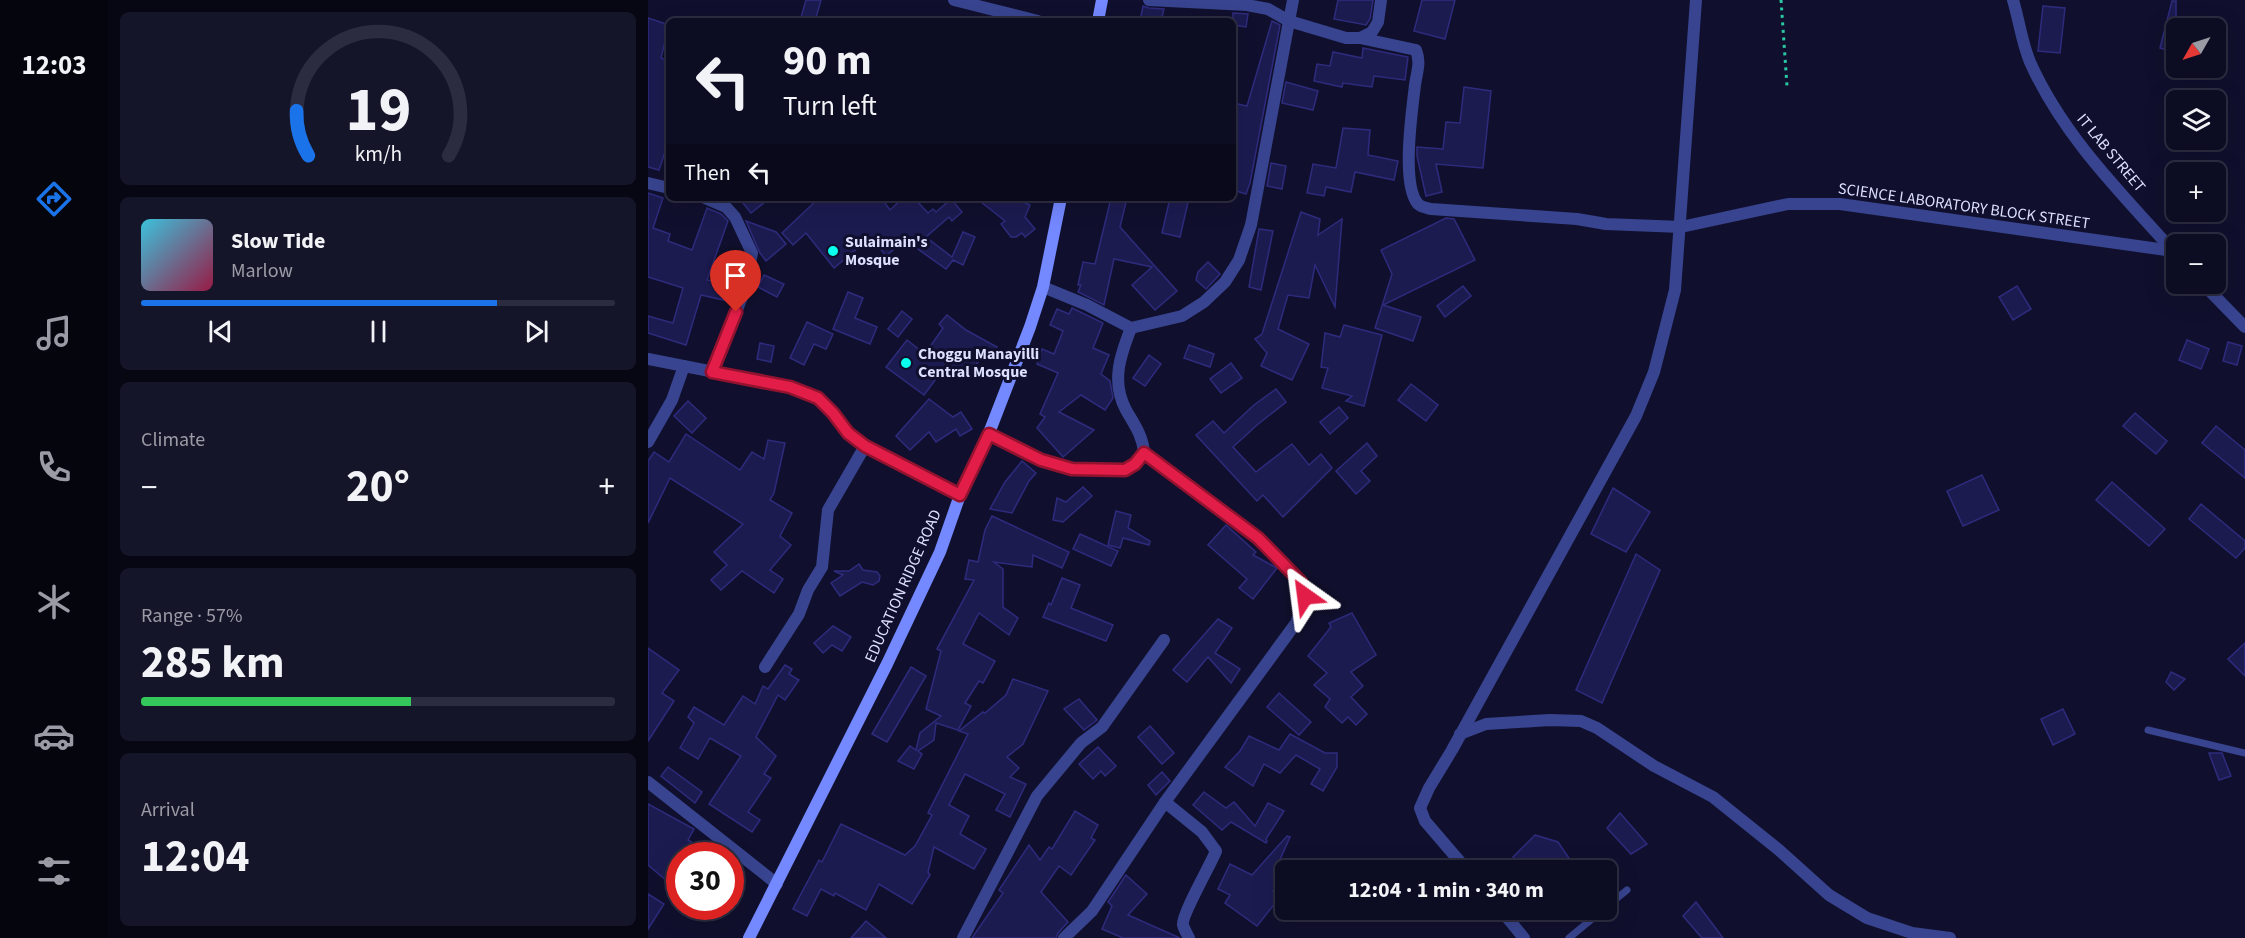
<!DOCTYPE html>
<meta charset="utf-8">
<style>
body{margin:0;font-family:"Source Sans 3",sans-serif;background:#15152a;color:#f1f3f6;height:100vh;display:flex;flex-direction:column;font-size:22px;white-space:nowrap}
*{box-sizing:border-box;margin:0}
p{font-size:20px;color:#9a9ba5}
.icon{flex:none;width:33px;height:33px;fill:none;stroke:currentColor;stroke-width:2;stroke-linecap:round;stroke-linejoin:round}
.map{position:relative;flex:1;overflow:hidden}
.side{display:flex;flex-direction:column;gap:12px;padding:12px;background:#070713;width:540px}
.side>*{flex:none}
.guide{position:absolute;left:18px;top:18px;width:570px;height:183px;border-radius:9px;box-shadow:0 6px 24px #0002,0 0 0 2px #2c2c40;background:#0c0c22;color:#f1f3f6;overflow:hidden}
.needle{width:39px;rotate:231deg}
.buttons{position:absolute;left:1518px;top:18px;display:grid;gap:12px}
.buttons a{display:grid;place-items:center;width:60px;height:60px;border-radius:9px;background:#0c0c22;box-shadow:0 6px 24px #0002,0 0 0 2px #2c2c40;font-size:30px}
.speed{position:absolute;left:18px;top:842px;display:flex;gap:12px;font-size:30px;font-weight:700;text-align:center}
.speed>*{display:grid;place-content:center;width:78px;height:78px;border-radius:50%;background:#0c0c22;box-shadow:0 6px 24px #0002,0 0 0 2px #2c2c40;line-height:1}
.speed .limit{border:9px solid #d22;background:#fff;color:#111}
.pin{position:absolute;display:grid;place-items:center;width:51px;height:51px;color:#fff;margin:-62px -26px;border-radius:50% 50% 50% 0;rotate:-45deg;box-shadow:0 0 6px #0007}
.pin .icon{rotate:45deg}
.me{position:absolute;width:66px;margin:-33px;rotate:329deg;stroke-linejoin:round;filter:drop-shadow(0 0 4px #0008)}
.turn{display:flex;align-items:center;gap:21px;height:126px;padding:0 18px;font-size:27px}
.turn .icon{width:78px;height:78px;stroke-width:2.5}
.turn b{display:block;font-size:42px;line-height:51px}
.then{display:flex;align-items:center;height:57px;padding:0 18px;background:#0003;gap:12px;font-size:22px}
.big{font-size:45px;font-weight:700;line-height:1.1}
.side .card{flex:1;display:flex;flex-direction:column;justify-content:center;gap:9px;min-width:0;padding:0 21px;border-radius:9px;background:#15152a}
.side .dial{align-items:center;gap:0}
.dial svg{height:156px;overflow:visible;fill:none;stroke:#2c2c40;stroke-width:7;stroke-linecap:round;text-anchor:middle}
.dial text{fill:#f1f3f6;stroke:none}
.song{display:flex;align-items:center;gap:18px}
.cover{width:72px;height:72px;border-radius:9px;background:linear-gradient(135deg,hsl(190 70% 55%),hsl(340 70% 35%))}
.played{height:6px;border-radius:3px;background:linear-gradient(90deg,#1a73e8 75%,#2c2c40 75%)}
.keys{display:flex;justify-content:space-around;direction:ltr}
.heat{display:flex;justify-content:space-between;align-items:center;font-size:33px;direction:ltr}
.charge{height:9px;border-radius:4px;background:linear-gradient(90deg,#34c759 57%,#2c2c40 0)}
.trip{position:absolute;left:627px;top:860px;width:342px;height:60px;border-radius:9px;background:#0c0c22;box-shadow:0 6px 24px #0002,0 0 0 2px #2c2c40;font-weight:700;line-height:60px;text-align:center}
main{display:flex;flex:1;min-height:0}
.menu{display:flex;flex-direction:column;width:108px;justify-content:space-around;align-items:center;background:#05050e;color:#9a9ba5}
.menu .icon{width:42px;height:42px}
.menu .selected{color:#1a73e8}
.menu b{font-size:27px;color:#f1f3f6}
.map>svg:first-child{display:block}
</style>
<main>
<nav class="menu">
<b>12:03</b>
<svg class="icon selected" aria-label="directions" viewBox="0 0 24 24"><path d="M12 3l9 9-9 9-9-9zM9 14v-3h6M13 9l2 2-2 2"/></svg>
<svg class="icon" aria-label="music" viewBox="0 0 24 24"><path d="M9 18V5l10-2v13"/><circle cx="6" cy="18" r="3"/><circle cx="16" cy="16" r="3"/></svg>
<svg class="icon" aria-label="phone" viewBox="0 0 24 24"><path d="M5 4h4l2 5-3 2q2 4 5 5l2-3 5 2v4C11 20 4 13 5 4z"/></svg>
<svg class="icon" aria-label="climate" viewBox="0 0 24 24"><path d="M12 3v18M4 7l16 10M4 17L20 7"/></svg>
<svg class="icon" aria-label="car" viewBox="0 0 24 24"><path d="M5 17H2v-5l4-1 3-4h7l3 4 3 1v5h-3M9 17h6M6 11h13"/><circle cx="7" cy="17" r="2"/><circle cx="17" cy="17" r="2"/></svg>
<svg class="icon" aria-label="filters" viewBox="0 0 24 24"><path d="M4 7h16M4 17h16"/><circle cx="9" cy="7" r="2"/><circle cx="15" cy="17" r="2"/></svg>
</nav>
<section class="side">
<div class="card dial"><svg viewBox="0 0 100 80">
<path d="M14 69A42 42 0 1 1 86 69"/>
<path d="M14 69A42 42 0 0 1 8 46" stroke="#1a73e8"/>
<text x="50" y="56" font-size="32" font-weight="700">19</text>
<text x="50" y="72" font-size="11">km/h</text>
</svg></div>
<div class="card">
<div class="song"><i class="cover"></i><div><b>Slow Tide</b><p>Marlow</p></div></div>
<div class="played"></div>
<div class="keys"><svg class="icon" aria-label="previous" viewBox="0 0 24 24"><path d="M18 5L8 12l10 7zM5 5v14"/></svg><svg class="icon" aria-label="pause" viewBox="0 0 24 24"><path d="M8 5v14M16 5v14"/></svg><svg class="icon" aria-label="next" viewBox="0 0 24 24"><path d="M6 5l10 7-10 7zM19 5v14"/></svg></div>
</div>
<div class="card"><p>Climate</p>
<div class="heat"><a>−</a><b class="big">20°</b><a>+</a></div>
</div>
<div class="card"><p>Range · 57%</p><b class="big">285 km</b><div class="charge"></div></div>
<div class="card"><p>Arrival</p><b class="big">12:04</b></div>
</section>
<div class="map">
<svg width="1597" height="938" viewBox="0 0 1597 938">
<rect width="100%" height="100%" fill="#10102e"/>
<!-- building -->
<g fill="#1c1b50" stroke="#2e2b7d" stroke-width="1.5">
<path d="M158 0H173L167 21H152Z"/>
<path d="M690 0H725L722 19 718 25 686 19Z"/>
<path d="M774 0H807L797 39 766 31Z"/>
<path d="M1524 1H1528V53L1512 48Z"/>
<path d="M495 6 501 8 516 9 513 21H492Z"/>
<path d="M1395 6 1417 8 1412 53 1390 51Z"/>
<path d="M585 13 600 14 598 27 585 25Z"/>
<path d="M0 18 21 25 13 58 21 61V140L11 170 0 167Z"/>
<path d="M624 21 632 25 602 183 598 194 585 190V103L599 106Z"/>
<path d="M715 48 760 57 757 80 726 76 724 87 695 83 694 87 666 81 669 64 682 66 685 52 714 58Z"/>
<path d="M638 82 670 91 665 110 634 103Z"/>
<path d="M816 87 843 91 835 168 788 164 794 192 778 196 769 156V147L795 149 798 122 812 123Z"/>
<path d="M695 128 722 130 720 155 750 161 746 180 707 172 703 192 678 187 676 196 659 193 665 164 688 168Z"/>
<path d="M623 163 638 166 634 189 619 186Z"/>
<path d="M0 193 15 198 5 228 22 234 20 241 44 250 59 208 73 214 80 221 59 280 83 285 80 301 53 295 38 345 0 333V316L25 323 35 288 0 277Z"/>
<path d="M91 198H122L103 213Z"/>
<path d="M171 198H233L242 210 255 198H266L280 213 285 209 288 212 303 199 314 212 304 221 301 217 278 237 304 257 315 232 327 237 315 265 305 260 298 269 257 240 238 256 223 237 186 268 158 233 145 245 134 233Z"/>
<path d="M328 198H365L382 205 377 217 387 229 377 237 374 233 368 237H363L353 224 357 221Z"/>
<path d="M463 198H479L472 227 529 291 507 310 484 285 504 267 466 259 456 305 430 292 433 285H430L435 262 447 264Z"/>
<path d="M522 198H541L532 237 514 233Z"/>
<path d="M653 212 672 219 670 235 694 219 687 307 667 265 661 298 640 295 630 329 661 344 644 380 613 366 619 353 607 339 614 334Z"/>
<path d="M798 218 806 219 827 260 735 305 773 317 765 341 727 328 744 274 733 250Z"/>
<path d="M98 221 128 232 138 244 118 261 112 253Z"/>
<path d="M611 229 625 231 613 290 601 287Z"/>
<path d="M560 262 572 274 558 289 548 280 550 272Z"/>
<path d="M116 275 136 284 129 297 110 287Z"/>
<path d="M815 286 823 296 797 317 789 306Z"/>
<path d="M1369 286 1383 309 1365 320 1351 297Z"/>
<path d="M200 292 215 298 207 318 229 327 222 344 185 329Z"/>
<path d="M424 308 455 323 445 348 461 355 453 374 462 381 465 398 457 410 433 395 411 412 446 430 415 457 389 428 397 417 392 414 410 373 389 364 394 349 406 354 415 331 402 325 409 309 421 314Z"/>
<path d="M254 311 264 319 250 337 240 329Z"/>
<path d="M299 315 318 330 349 347 343 358 335 354 320 378 299 364 276 395 238 367 259 340 277 354 295 328 291 324Z"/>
<path d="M159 322 185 334 178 349 166 344 156 365 142 358Z"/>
<path d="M696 325 734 335 716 406 698 401 704 396 674 388 680 368 673 367 677 333 692 337Z"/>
<path d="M1539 340 1561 349 1553 369 1531 360Z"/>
<path d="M1580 342 1594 346 1589 365 1575 361Z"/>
<path d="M112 343 126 346 123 362 109 359Z"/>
<path d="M541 345 566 354 562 367 536 358Z"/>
<path d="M501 355 513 364 497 386 485 378Z"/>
<path d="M583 363 594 378 573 393 562 379Z"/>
<path d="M763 384 790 405 778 421 750 400Z"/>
<path d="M628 389 638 402 609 425 585 447 608 472 644 444 661 465 673 454 684 468 635 517 615 495 609 501 548 435 565 421 576 433 606 405Z"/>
<path d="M281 399 305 417 313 412 324 429 312 436 308 429 288 442 281 432 262 450 248 436Z"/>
<path d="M40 401 58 418 44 433 26 416Z"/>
<path d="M691 407 700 418 682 434 672 422Z"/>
<path d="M1487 413 1519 441 1508 454 1475 426Z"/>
<path d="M1568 426 1597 450V478L1554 443Z"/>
<path d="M38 434 92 470 104 452 116 459 120 440 137 443 126 493 122 500 144 513 132 536 143 545 122 570 135 579 126 593 94 571 73 590 63 580 79 565 66 552 95 524 22 478 0 523V461L6 452 21 462Z"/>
<path d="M719 443 729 456 713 471 722 481 708 494 688 471Z"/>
<path d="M374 461 388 473 381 481 364 513 342 509 357 482Z"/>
<path d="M1334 475 1351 510 1315 526 1299 491Z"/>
<path d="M1464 482 1517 529 1501 546 1448 500Z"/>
<path d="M435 487 444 496 415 522 405 520 409 498 418 502Z"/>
<path d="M965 488 1002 512 978 552 943 534Z"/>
<path d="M1553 504 1597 541V548L1588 558 1541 519Z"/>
<path d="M468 511 483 515 480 528 502 541 501 545 475 538 472 548 460 545Z"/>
<path d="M344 516 421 552 414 568 385 555 384 567 346 562 355 569V607L370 618 361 635 331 613 315 644 347 661 335 683 331 681 317 703 323 706 310 730 288 723 286 740 270 751 274 754 266 769 250 761 262 746 268 750 272 733 293 716 278 709 293 651 289 649 326 580 317 579 321 560 330 562 337 530Z"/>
<path d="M578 525 608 552 605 555 629 568 605 599 591 588 599 579 560 545Z"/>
<path d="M432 534 470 551 463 566 425 549Z"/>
<path d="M988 554 1012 570 954 703 928 690Z"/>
<path d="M211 564 215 570 229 572 232 576 231 581 225 585 214 582 192 596 183 583 195 575 186 571H201Z"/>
<path d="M414 578 432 585 423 608 465 625 458 641 395 617 401 603 403 605Z"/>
<path d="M704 613 728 655 703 672 715 686 703 697 719 714 708 725 700 717 694 723 677 707 682 699 666 685 679 673 660 656 683 627 681 623Z"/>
<path d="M570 619 584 628 567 653 592 669 583 683 560 657 539 682 525 670Z"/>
<path d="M185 626 203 637 194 651 184 645 175 653 166 643Z"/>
<path d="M1597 643V676L1580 659Z"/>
<path d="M0 648 31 670 14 693 26 701 0 741Z"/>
<path d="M137 665 144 669 141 674 151 680 137 700 130 695 108 737 128 756 116 774 123 778 100 812 112 820 104 832 61 804 93 756 62 738 50 759 32 748 46 723 40 717 46 707 76 725 95 696 107 704 115 686 120 689Z"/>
<path d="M263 667 278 676 239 742 224 734Z"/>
<path d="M1523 672 1537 679 1526 690 1518 682Z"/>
<path d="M365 679 400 691 375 744 359 757 371 768 362 777 378 784 362 817 348 810 357 794 317 774 301 805 321 816 312 834 338 849 326 869 286 847 280 872 282 875 264 904 231 884 218 910 187 893 186 896 173 889 159 916 145 909 171 860 174 862 193 824 257 855 267 846 284 815 280 813 320 734 311 731 335 712 337 713 358 695Z"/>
<path d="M631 693 663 722 651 735 619 707Z"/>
<path d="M431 699 449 720 436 730 416 709Z"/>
<path d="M1415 709 1427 734 1405 745 1393 719Z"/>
<path d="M502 726 526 753 514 764 490 737Z"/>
<path d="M642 734 677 753H689V767L675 791 663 784 672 769 648 755 632 773 616 764 605 786 577 767 592 751 601 736 631 750Z"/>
<path d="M450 747 468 766 457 776 453 771 445 779 431 764Z"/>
<path d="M1561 753H1574L1583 776 1571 780Z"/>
<path d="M20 767 54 792 47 803 13 776Z"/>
<path d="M514 772 522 781 508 795 500 785Z"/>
<path d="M556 792 578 808 586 802 607 826 620 803 636 811 618 839 619 841 618 843 583 822 574 830 545 805Z"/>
<path d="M0 804 46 829 40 840 64 855H32V892L0 865Z"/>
<path d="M427 811 450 825 443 838 447 840 423 875 411 866 393 892 420 922 410 933 408 938H324L355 893 351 890 381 845 392 860 401 847 404 849Z"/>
<path d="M972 813 999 844 983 854 959 828Z"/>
<path d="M887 835 910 842 929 870H877L865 857Z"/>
<path d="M639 836 642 837 631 862 638 866 625 891 632 897 609 926 577 903 582 895 570 889 582 864 604 875Z"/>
<path d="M478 875 499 894 480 915 532 938H475L454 929 464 906 460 902Z"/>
<path d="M0 894 16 904 0 929Z"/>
<path d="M1048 902 1075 938H1054L1035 916Z"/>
<path d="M218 921 238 938H203Z"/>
</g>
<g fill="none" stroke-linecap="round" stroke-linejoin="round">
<!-- path -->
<path stroke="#29c7a2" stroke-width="3" stroke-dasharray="3 4.5" stroke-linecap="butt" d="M1133 0 1139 86"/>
<!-- service -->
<g stroke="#38448f" stroke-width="7">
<path d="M1500 730 1597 753"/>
<path d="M958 907 979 890"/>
<path d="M921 938 956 909"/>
</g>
<!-- minor -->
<g stroke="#38448f" stroke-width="12">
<path d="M306 0 390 21"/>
<path d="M501 0 599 5 620 9 641 21 698 38H712L724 32 730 22 733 0"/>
<path d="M1365 0C1371 20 1374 43 1382 62 1415 136 1473 193 1527 253"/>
<path d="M712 38 768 50C773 63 769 71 767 85 764 111 753 185 770 204 773 207 779 208 783 209L929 219 958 224 1033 227 1140 204H1192L1525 251"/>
<path d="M0 183 21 188"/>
<path d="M57 198 78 207 87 217 104 253 96 292 64 372"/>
<path d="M1555 284 1597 327"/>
<path d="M395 287 439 305 483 328C472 356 463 382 478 410 486 424 495 436 496 453 524 474 658 565 657 596 657 604 651 615 648 623L517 802 444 911 416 938"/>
<path d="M483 328 534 316 556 302 577 282 591 260 603 225 645 0"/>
<path d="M0 359 142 387 170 398 185 413 200 433 217 446 312 495"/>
<path d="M341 433 393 460 424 469 477 470 487 464 496 453"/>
<path d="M0 442 24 400 36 366"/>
<path d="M117 667 151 614 160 590 174 567 180 510 217 446"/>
<path d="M812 734 838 724 902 720 933 721 949 728 1006 766 1065 797 1131 850 1181 895 1219 918 1264 933 1302 938"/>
<path d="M0 782 129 884"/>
<path d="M517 802 554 832 568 851C563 864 533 916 535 925 536 929 539 934 541 938"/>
<path d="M819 870 777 821 772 808 781 788 804 750 988 416 1006 372 1027 290 1048 0"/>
<path d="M852 909 876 938"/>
<path d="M315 938 389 796 433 743 454 727 516 640"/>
</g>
<!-- secondary -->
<g stroke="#7488ff" stroke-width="12">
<path d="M450 21 454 0"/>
<path d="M101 938 239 664 292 552 312 495 341 433 382 327 395 287 413 198"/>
</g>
</g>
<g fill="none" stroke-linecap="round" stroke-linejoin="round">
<!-- route casing -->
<g stroke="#92132f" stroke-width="15">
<path id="route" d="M88 312 64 372 142 387 170 398 185 413 200 433 217 446 312 495 341 434 393 460 424 469 477 470 487 464 496 453 610 538 653 582 657 596"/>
</g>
<!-- route -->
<use href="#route" stroke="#e11d48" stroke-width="10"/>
</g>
<!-- markers -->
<g fill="#09ffee" stroke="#10102e" stroke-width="2">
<circle cx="185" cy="251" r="6"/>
<circle cx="258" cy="363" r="6"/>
</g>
<g text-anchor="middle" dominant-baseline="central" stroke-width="6" stroke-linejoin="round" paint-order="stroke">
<!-- street labels -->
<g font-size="16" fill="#dddfff" stroke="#10102e">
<text transform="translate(1463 153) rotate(50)">IT LAB STREET</text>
<text transform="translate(1316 206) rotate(8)">SCIENCE LABORATORY BLOCK STREET</text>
<text transform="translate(255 586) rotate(-66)">EDUCATION RIDGE ROAD</text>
</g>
<!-- poi labels -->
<g font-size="16" font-weight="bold" fill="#dddfff" stroke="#10102e" text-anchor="start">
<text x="197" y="242">Sulaimain's<tspan x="197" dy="18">Mosque</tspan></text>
<text x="270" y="354">Choggu Manayilli<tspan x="270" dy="18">Central Mosque</tspan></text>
</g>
</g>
</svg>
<div class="buttons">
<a><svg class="needle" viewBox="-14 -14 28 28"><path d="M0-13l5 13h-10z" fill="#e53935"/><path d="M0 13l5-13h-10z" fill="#9a9ba5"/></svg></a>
<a><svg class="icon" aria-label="layers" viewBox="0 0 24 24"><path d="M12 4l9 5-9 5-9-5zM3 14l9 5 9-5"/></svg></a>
<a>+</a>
<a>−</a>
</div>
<div class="speed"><div class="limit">30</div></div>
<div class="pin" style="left:88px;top:312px;background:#d93025"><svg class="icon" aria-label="arrive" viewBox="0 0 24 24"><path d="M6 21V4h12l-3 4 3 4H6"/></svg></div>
<svg class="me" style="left:657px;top:596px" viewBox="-20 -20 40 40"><path d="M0-17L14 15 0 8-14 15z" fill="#e11d48" stroke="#fff" stroke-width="4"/></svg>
<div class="trip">12:04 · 1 min · 340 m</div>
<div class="guide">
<div class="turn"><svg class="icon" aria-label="left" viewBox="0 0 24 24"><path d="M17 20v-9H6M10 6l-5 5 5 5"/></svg><div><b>90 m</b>Turn left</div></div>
<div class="then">Then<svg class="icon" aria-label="left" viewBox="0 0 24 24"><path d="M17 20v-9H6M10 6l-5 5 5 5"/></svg></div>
</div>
</div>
</main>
